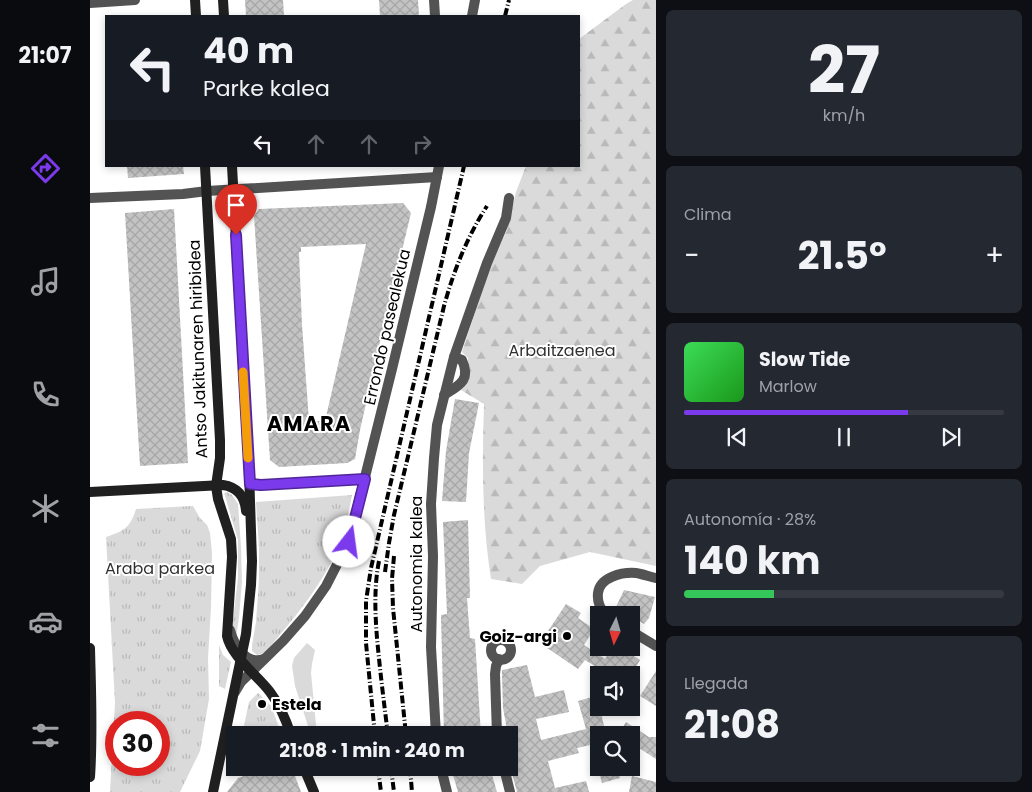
<!DOCTYPE html>
<html lang="es">
<meta charset="utf-8">
<style>
body{margin:0;font-family:Poppins,sans-serif;background:#242831;color:#f1f3f6;height:100vh;display:flex;flex-direction:column;font-size:19px;white-space:nowrap}
*{box-sizing:border-box;margin:0}
p{font-size:16px;color:#9ea1a6}
.icon{flex:none;width:28px;height:28px;fill:none;stroke:currentColor;stroke-width:2;stroke-linecap:round;stroke-linejoin:round}
.map{position:relative;flex:1;overflow:hidden}
.panel{display:flex;flex-direction:column;gap:10px;padding:10px;background:#0d0f14;width:376px}
.panel>*{flex:none}
.banner{position:absolute;left:15px;top:15px;width:475px;height:152px;border-radius:0px;box-shadow:0 2px 8px #0003;background:#171b24;color:#f1f3f6;overflow:hidden}
.needle{width:32px;rotate:185deg}
.fabs{position:absolute;left:500px;top:606px;display:grid;gap:10px}
.fabs a{display:grid;place-items:center;width:50px;height:50px;border-radius:0px;background:#171b24;box-shadow:0 2px 8px #0003;font-size:25px}
.speed{position:absolute;left:15px;top:711px;display:flex;gap:10px;font-size:25px;font-weight:700;text-align:center}
.speed>*{display:grid;place-content:center;width:65px;height:65px;border-radius:50%;background:#171b24;box-shadow:0 2px 8px #0003;line-height:1}
.speed .limit{border:8px solid #d22;background:#fff;color:#111}
.pin{position:absolute;display:grid;place-items:center;width:42px;height:42px;color:#fff;margin:-51px -21px;border-radius:50% 50% 50% 0;rotate:-45deg;box-shadow:0 0 5px #0007}
.pin .icon{rotate:45deg}
.me{position:absolute;width:55px;margin:-28px;rotate:15deg;stroke-linejoin:round;filter:drop-shadow(0 0 4px #0008)}
.turn{display:flex;align-items:center;gap:18px;height:105px;padding:0 15px;font-size:22px}
.turn .icon{width:65px;height:65px;stroke-width:2.5}
.turn b{display:block;font-size:35px;line-height:42px}
.lanes{display:flex;align-items:center;height:48px;padding:0 15px;background:#0003;justify-content:center;gap:25px;direction:ltr}
.lanes .off{opacity:.35}
.big{font-size:38px;font-weight:700;line-height:1.1}
.panel .tile{flex:1;display:flex;flex-direction:column;justify-content:center;gap:8px;min-width:0;padding:0 18px;border-radius:8px;background:#242831}
.panel .dial{align-items:center;gap:0}
.dial b{font-size:65px;line-height:1}
.song{display:flex;align-items:center;gap:15px}
.cover{width:60px;height:60px;border-radius:8px;background:linear-gradient(135deg,hsl(130 70% 55%),hsl(120 70% 35%))}
.played{height:5px;border-radius:2px;background:linear-gradient(90deg,#7c3aed 70%,#363941 70%)}
.keys{display:flex;justify-content:space-around;direction:ltr}
.heat{display:flex;justify-content:space-between;align-items:center;font-size:28px;direction:ltr}
.charge{height:8px;border-radius:4px;background:linear-gradient(90deg,#34c759 28%,#363941 0)}
.trip{position:absolute;left:136px;top:726px;width:292px;height:50px;border-radius:0px;background:#171b24;box-shadow:0 2px 8px #0003;font-weight:700;line-height:50px;text-align:center}
main{display:flex;flex:1;min-height:0}
.menu{display:flex;flex-direction:column;width:90px;justify-content:space-around;align-items:center;background:#090b0e;color:#9ea1a6}
.menu .icon{width:35px;height:35px}
.menu .selected{color:#7c3aed}
.menu b{font-size:22px;color:#f1f3f6}
.map>svg:first-child{display:block}
</style>
<main>
<nav class="menu">
<b>21:07</b>
<svg class="icon selected" aria-label="directions" viewBox="0 0 24 24"><path d="M12 3l9 9-9 9-9-9zM9 14v-3h6M13 9l2 2-2 2"/></svg>
<svg class="icon" aria-label="music" viewBox="0 0 24 24"><path d="M9 18V5l10-2v13"/><circle cx="6" cy="18" r="3"/><circle cx="16" cy="16" r="3"/></svg>
<svg class="icon" aria-label="phone" viewBox="0 0 24 24"><path d="M5 4h4l2 5-3 2q2 4 5 5l2-3 5 2v4C11 20 4 13 5 4z"/></svg>
<svg class="icon" aria-label="climate" viewBox="0 0 24 24"><path d="M12 3v18M4 7l16 10M4 17L20 7"/></svg>
<svg class="icon" aria-label="car" viewBox="0 0 24 24"><path d="M5 17H2v-5l4-1 3-4h7l3 4 3 1v5h-3M9 17h6M6 11h13"/><circle cx="7" cy="17" r="2"/><circle cx="17" cy="17" r="2"/></svg>
<svg class="icon" aria-label="filters" viewBox="0 0 24 24"><path d="M4 7h16M4 17h16"/><circle cx="9" cy="7" r="2"/><circle cx="15" cy="17" r="2"/></svg>
</nav>
<div class="map">
<svg width="566" height="792" viewBox="0 0 566 792">
<defs>
<pattern id="grass-tufts" width="24" height="20" patternUnits="userSpaceOnUse" patternTransform="scale(1.25)"><rect width="24" height="20" fill="#dadada"/><path d="M3 7l-1-3M5 7V3M7 7l1-3M15 17l-1-3M17 17v-4M19 17l1-3" fill="none" stroke="#b9b9b9"/></pattern>
<pattern id="forest-firs" width="22" height="20" patternUnits="userSpaceOnUse" patternTransform="scale(1.25)"><rect width="22" height="20" fill="#dadada"/><path d="M5 1l3.5 6h-7zM16 11l3.5 6h-7z" fill="#b9b9b9"/></pattern>
<pattern id="building-cross-hatch" width="8" height="8" patternUnits="userSpaceOnUse" patternTransform="scale(1.25)"><rect width="8" height="8" fill="#c3c3c3"/><path d="M0 0l8 8M0 8l8-8" fill="none" stroke="#a6a6a6"/></pattern>
</defs>
<rect width="100%" height="100%" fill="#fff"/>
<!-- grass -->
<g fill="url(#grass-tufts)" fill-rule="evenodd">
<path d="M137 492 142 495 148 504 151 547 152 582 149 617 146 638 143 629V620L148 578V540L135 496 134 493Z"/>
<path d="M262 495C259 511 256 528 250 544 233 585 203 619 175 653L167 655 162 651V645L166 622 169 580V548L166 502Z"/>
<path d="M103 506 110 518 117 525 120 533 122 553 121 608 118 658 119 699 110 751 90 792H20L25 703 16 537C34 531 40 528 46 509ZM69 722V765H26V722Z"/>
<path d="M129 645 133 655 141 662 135 689 129 686Z"/>
<path d="M168 693 181 706 192 735H152L159 702Z"/>
</g>
<!-- forest -->
<path fill="url(#forest-firs)" d="M543 0H566V566L500 552 450 566 432 584 401 579C392 522 392 463 394 404L371 390 378 375V358L372 352 400 267 417 230 426 192 436 166H489V39L536 4Z"/>
<!-- garden -->
<path fill="#dadada" d="M217 643 225 650 222 664 221 673 227 735H221L205 686 202 666 204 658Z"/>
<!-- building -->
<g fill="url(#building-cross-hatch)" fill-rule="evenodd">
<path d="M155 0H193L194 16H156Z"/>
<path d="M289 0H328L329 16H290Z"/>
<path d="M37 166H93L94 174 38 178Z"/>
<path d="M313 203 321 213 289 346 270 430 265 459 257 463 189 467 180 460 164 216 169 209ZM276 244 235 421H219L212 325 209 252H211V247Z"/>
<path d="M84 209 98 463 50 466 35 213Z"/>
<path d="M365 399 389 403 379 453 376 502 352 501 356 451Z"/>
<path d="M378 520 380 598H377L380 638 385 639 391 735H354L351 615 357 614 353 522Z"/>
<path d="M534 590 565 597 559 618 554 624 541 616V615H539L526 607Z"/>
<path d="M476 604 491 613 488 618 504 629 494 645 515 659 522 648H531L550 660 541 675H519L495 660 488 669 450 643Z"/>
<path d="M437 665 445 697 474 690 479 712 446 719 451 740 496 729 488 701 509 695V708H510L516 735H509V743L487 748 489 753 458 761 465 788 496 781 499 792H427L420 765V735H418L413 708 412 674V670Z"/>
<path d="M566 671V706L550 696Z"/>
<path d="M536 722 559 737H566V759L541 743V735H528Z"/>
<path d="M177 768H202L211 792H137L148 778Z"/>
<path d="M361 768H400L407 792H368Z"/>
<path d="M508 768H528L530 778 512 783Z"/>
<path d="M542 776 566 782V792H539Z"/>
</g>
<g fill="none" stroke-linecap="round" stroke-linejoin="round">
<!-- street -->
<g stroke="#535353" stroke-width="10">
<path d="M344 0 345 16"/>
<path d="M0 3 45 0"/>
<path d="M382 16 385 0"/>
<path d="M0 198 93 194 117 191 347 177"/>
<path d="M354 395C370 385 381 380 372 360L364 357"/>
<path d="M160 484 171 485 275 479"/>
<path d="M516 615C510 609 507 602 508 593 510 577 532 572 546 573 553 574 560 577 566 578"/>
<path d="M140 630C144 645 156 666 174 659"/>
<path d="M541 631 566 646"/>
<circle cx="411" cy="650" r="10"/>
<path d="M145 692 151 682 193 641 215 616 236 586 259 541 302 369 341 207 349 166"/>
<path d="M346 735 341 647 343 556 341 504 344 458 347 425 364 357 397 263 416 218 419 198"/>
<path d="M407 735 405 674 406 666 409 659"/>
<path d="M351 768 357 792"/>
<path d="M414 768 420 792"/>
</g>
<!-- secondary -->
<g stroke="#202020" stroke-width="10">
<path d="M105 0 106 16"/>
<path d="M133 0 134 16"/>
<path d="M115 166 130 440V458L126 486 128 499 141 539 142 557 137 636C141 656 168 676 180 692 190 705 196 720 201 735"/>
<path d="M0 492 133 485C147 487 155 496 156 511"/>
<path d="M0 648C1 691 3 734 0 777"/>
<path d="M214 768 224 792"/>
<path d="M123 792 156 634 161 585 162 561 159 471 142 166"/>
</g>
<!-- rail -->
<g stroke="#000" stroke-width="4" stroke-dasharray="8 2.5 1 2.5" stroke-linecap="butt">
<path d="M415 16 419 0"/>
<path d="M304 556 302 579 303 608 316 735"/>
<path d="M289 561C284 586 285 613 287 638 290 671 294 703 298 735"/>
<path d="M295 572 299 543 304 515 354 306C364 270 377 237 397 206"/>
<path d="M285 735 276 643V601L281 568 374 166"/>
<path d="M288 768 291 792"/>
<path d="M301 768 304 792"/>
<path d="M320 768 322 792"/>
</g>
</g>
<g fill="none" stroke-linecap="round" stroke-linejoin="round">
<!-- route casing -->
<g stroke="#51269a" stroke-width="12">
<path id="route" d="M146 235 160 484 171 485 275 479 259 542"/>
</g>
<!-- route -->
<use href="#route" stroke="#7c3aed" stroke-width="9"/>
<!-- slow -->
<path stroke="#f59e0b" stroke-width="9" d="M153 372 158 458"/>
</g>
<!-- markers -->
<g fill="#000" stroke="#fff" stroke-width="2">
<circle cx="477" cy="636" r="5"/>
<circle cx="172" cy="704" r="5"/>
</g>
<g text-anchor="middle" dominant-baseline="central" stroke-width="4" stroke-linejoin="round" paint-order="stroke">
<!-- street labels -->
<g font-size="16" fill="#000" stroke="#fff">
<text transform="translate(297 327) rotate(-77)">Errondo pasealekua</text>
<text transform="translate(108 349) rotate(-92)">Antso Jakitunaren hiribidea</text>
<text transform="translate(326 564) rotate(-90)">Autonomia kalea</text>
</g>
<!-- park labels -->
<g font-size="16" fill="#313131" stroke="#fff">
<text x="472" y="350">Arbaitzaenea</text>
<text x="70" y="568">Araba parkea</text>
</g>
<!-- poi labels -->
<g font-size="16" font-weight="bold" fill="#000" stroke="#fff" text-anchor="end">
<text x="467" y="636">Goiz-argi</text>
<text x="182" y="704" text-anchor="start">Estela</text>
</g>
<!-- district labels -->
<g font-size="21" font-weight="bold" letter-spacing="1" fill="#000" stroke="#fff">
<text x="219" y="423">AMARA</text>
</g>
</g>
</svg>
<div class="fabs">
<a><svg class="needle" viewBox="-14 -14 28 28"><path d="M0-13l5 13h-10z" fill="#e53935"/><path d="M0 13l5-13h-10z" fill="#9ea1a6"/></svg></a>
<a><svg class="icon" aria-label="sound" viewBox="0 0 24 24"><path d="M4 9h4l5-4v14l-5-4H4zM17 9q2 3 0 6"/></svg></a>
<a><svg class="icon" aria-label="search" viewBox="0 0 24 24"><circle cx="10" cy="10" r="6"/><path d="M15 15l6 6"/></svg></a>
</div>
<div class="speed"><div class="limit">30</div></div>
<div class="pin" style="left:146px;top:235px;background:#d93025"><svg class="icon" aria-label="arrive" viewBox="0 0 24 24"><path d="M6 21V4h12l-3 4 3 4H6"/></svg></div>
<svg class="me" style="left:259px;top:542px" viewBox="-20 -20 40 40"><circle r="19" fill="#fff"/><path d="M0-13L10 11 0 6-10 11z" fill="#7c3aed"/></svg>
<div class="trip">21:08 · 1 min · 240 m</div>
<div class="banner">
<div class="turn"><svg class="icon" aria-label="left" viewBox="0 0 24 24"><path d="M17 20v-9H6M10 6l-5 5 5 5"/></svg><div><b>40 m</b>Parke kalea</div></div>
<div class="lanes"><svg class="icon" aria-label="left" viewBox="0 0 24 24"><path d="M17 20v-9H6M10 6l-5 5 5 5"/></svg><svg class="icon off" aria-label="ahead" viewBox="0 0 24 24"><path d="M12 20V5M6 11l6-6 6 6"/></svg><svg class="icon off" aria-label="ahead" viewBox="0 0 24 24"><path d="M12 20V5M6 11l6-6 6 6"/></svg><svg class="icon off" aria-label="right" viewBox="0 0 24 24"><path d="M7 20v-9h11M14 6l5 5-5 5"/></svg></div>
</div>
</div>
<section class="panel">
<div class="tile dial"><b>27</b><p>km/h</p></div>
<div class="tile"><p>Clima</p>
<div class="heat"><a>−</a><b class="big">21.5°</b><a>+</a></div>
</div>
<div class="tile">
<div class="song"><i class="cover"></i><div><b>Slow Tide</b><p>Marlow</p></div></div>
<div class="played"></div>
<div class="keys"><svg class="icon" aria-label="previous" viewBox="0 0 24 24"><path d="M18 5L8 12l10 7zM5 5v14"/></svg><svg class="icon" aria-label="pause" viewBox="0 0 24 24"><path d="M8 5v14M16 5v14"/></svg><svg class="icon" aria-label="next" viewBox="0 0 24 24"><path d="M6 5l10 7-10 7zM19 5v14"/></svg></div>
</div>
<div class="tile"><p>Autonomía · 28%</p><b class="big">140 km</b><div class="charge"></div></div>
<div class="tile"><p>Llegada</p><b class="big">21:08</b></div>
</section>
</main>
